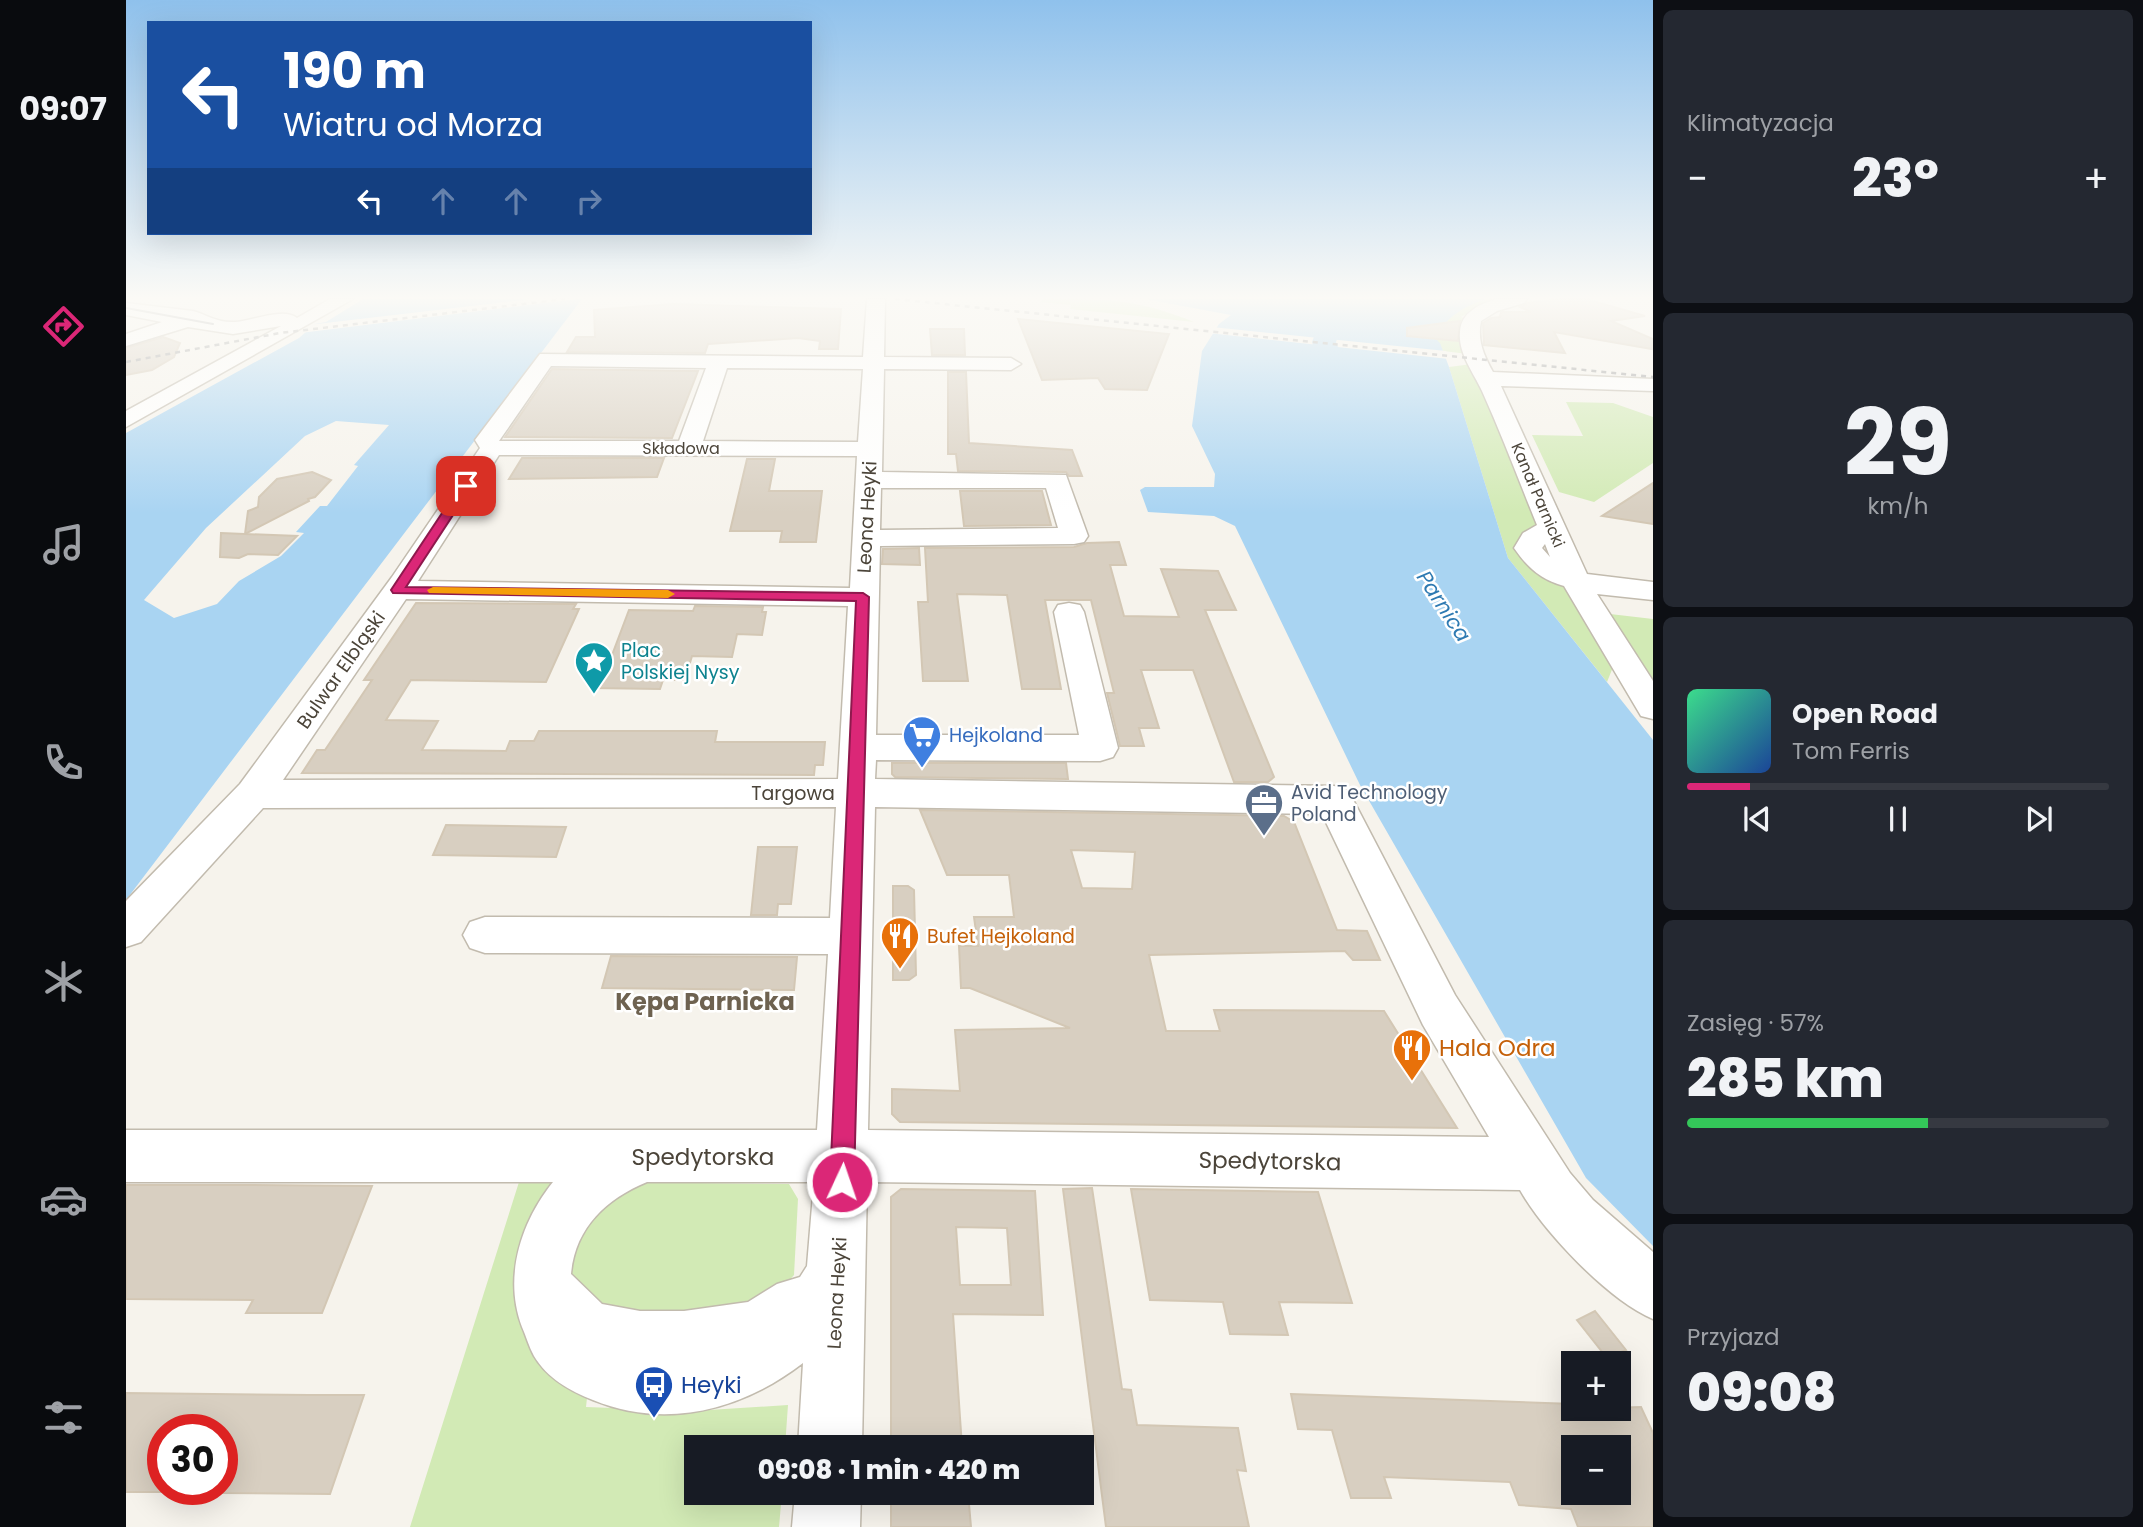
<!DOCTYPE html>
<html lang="pl">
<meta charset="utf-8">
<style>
body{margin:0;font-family:Poppins,sans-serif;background:#242831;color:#f1f3f6;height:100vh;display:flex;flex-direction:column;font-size:26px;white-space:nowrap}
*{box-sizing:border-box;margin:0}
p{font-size:23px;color:#9ea1a6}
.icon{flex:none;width:38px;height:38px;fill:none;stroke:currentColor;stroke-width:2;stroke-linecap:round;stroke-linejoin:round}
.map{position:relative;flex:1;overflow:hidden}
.side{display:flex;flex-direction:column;gap:10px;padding:10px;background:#0d0f14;width:490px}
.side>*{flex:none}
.top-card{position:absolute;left:21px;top:21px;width:665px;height:214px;border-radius:0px;box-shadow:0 7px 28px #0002;background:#1a4fa0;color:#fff;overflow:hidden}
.buttons{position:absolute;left:1435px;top:1351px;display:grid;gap:14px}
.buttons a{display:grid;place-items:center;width:70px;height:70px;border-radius:0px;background:#171b24;box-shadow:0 7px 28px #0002;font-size:35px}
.speed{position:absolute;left:21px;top:1414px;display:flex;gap:14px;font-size:35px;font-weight:700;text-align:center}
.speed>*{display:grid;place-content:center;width:91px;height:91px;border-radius:50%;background:#171b24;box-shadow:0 7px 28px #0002;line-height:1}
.speed .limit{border:10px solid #d22;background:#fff;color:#111}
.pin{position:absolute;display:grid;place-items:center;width:60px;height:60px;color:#fff;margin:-30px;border-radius:14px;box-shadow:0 4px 10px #0006}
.me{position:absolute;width:77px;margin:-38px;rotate:3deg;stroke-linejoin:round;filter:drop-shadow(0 0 5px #0008)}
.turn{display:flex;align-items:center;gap:24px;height:147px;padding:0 21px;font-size:32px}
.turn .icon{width:91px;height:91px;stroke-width:2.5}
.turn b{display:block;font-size:49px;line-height:60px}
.lanes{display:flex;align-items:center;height:66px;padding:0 21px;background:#0003;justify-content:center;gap:35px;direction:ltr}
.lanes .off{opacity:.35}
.big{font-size:52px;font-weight:800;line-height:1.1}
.side .card{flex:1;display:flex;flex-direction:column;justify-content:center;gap:10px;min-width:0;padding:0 24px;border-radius:10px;background:#242831}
.side .dial{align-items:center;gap:0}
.dial b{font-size:91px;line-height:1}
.song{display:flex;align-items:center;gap:21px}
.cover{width:84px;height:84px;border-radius:10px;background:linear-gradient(135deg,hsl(150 70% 55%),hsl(220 70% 35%))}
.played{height:7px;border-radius:4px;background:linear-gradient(90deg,#db2777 15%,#363941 15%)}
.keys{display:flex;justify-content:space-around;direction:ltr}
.heat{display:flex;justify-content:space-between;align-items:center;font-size:38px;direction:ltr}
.charge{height:10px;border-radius:5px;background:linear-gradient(90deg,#34c759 57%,#363941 0)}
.trip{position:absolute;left:558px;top:1435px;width:410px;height:70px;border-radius:0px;background:#171b24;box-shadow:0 7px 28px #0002;font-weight:800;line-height:70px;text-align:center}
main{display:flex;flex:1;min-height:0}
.menu{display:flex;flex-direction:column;width:126px;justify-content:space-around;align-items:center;background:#090b0e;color:#9ea1a6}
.menu .icon{width:49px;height:49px}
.menu .current{color:#db2777}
.menu b{font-size:32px;color:#f1f3f6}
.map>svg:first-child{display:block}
</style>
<main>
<nav class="menu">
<b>09:07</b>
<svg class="icon current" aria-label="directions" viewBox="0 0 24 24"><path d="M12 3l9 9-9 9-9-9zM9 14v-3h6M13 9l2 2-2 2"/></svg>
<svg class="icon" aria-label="music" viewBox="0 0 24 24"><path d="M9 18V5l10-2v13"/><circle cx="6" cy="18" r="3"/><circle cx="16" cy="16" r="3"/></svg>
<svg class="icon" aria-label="phone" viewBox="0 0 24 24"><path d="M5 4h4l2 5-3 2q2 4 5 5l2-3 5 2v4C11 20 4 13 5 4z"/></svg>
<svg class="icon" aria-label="climate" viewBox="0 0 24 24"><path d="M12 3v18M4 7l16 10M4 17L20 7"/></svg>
<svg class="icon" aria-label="car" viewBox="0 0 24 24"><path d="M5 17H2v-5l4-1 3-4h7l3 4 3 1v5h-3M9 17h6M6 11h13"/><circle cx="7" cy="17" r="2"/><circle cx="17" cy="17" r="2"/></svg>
<svg class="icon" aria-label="filters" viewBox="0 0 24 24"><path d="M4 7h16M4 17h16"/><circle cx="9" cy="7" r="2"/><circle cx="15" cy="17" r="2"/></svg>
</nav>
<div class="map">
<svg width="1527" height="1527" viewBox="0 0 1527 1527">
<rect width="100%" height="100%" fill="#f6f3ec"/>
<!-- green -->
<g fill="#d2eab5">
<path d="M916 299C978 299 1009 298 1068 322L944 309 945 305 915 302Z"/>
<path d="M1367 299 1335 317 1341 319 1342 354 1317 351 1308 338C1318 317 1343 299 1367 299Z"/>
<path d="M1346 364 1416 525 1394 541 1440 587 1464 632 1487 667 1481 682 1382 558 1323 367Z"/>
<path d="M1440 402 1487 403 1527 417V463L1468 502 1433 492 1406 435 1457 436Z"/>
<path d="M1484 614 1527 619V679Z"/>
<path d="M437 1181 412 1219 462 1389 460 1407 567 1411 662 1405 659 1447H570V1493H656L653 1527H284L393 1182Z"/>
<path d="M488 1182 663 1184 672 1199 668 1275 653 1292 632 1308 481 1317 442 1282 439 1247Z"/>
</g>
<!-- water -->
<g fill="#a9d4f2" fill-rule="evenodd">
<path d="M237 299H456L0 900V433L173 338 189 324 200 322ZM210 421 263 425 228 465 232 466 201 506H194L170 532 178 533 155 556 113 581 91 604 48 618 18 600 80 528 179 436Z"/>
<path d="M1019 299H1360C1337 307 1320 317 1309 338L1314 343 1323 367 1382 558 1527 740V1246L1460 1178 1234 785 1109 526 1088 516 1022 512 1014 490 1019 487H1088L1089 474 1066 426 1076 351 1093 324 1105 315Z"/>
</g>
<!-- pier -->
<g fill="#f6f3ec">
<path d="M405 299H451L174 333 182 325Z"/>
<path d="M1086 327 1320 351 1323 359 1082 333Z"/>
</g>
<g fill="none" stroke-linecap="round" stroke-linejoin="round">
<!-- river -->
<path fill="#a9d4f2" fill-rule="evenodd" d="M1214 299H1247L1244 304 1220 312 1210 342 1233 401 1229 407H1211L1207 401 1186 342 1199 308Z"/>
</g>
<!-- building -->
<g fill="#d8cfc1" stroke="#d3c7b4" stroke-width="2" fill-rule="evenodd">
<path d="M1436 299H1460L1519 316 1485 321 1527 339 1526 349 1428 332 1439 353 1358 345 1357 323 1365 318 1374 317 1375 312H1405L1394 307 1401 303Z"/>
<path d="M547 304 715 309 712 349H693L694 341 672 338 582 344 579 353 441 352 450 337H469L468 310Z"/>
<path d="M892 319 1043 334 1021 390 979 389 972 378 916 380Z"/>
<path d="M1334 321 1332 341 1281 336V328Z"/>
<path d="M804 329H838L839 355H806Z"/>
<path d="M37 337 54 343 48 357 26 370 0 375V348Z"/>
<path d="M426 369 572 371 546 438 379 437Z"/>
<path d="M822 372H840L843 443 946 450 956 476H943L940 472 832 471 830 454H822Z"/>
<path d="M396 458H538L531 477 383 479Z"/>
<path d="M621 459H649L643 491H696L690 542H654L656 531H604Z"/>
<path d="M186 472 205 480 189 497 182 499 183 501 119 534 122 511 132 507 133 497 151 479Z"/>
<path d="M1527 483V524L1476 516Z"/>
<path d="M834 491H916L925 525 838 526Z"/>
<path d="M95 533 171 536 152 555 122 554 113 558 94 557Z"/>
<path d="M993 542 1000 565H984L998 616 1053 617 1035 569 1092 571 1110 610H1079L1148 777 1142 782H1108L1067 670H1015L1033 728H1013L1018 746H994L981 693H988L965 600H919L935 689H896L881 595 831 594 842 681H797L792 602H802L799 548 948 547 961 543Z"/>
<path d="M793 548 794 565 756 564 757 549Z"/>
<path d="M290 603 450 604 447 609H453L420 682 285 680 260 720 312 721 296 750 380 751 384 741H408L413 731H591L589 742H699L697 765H689L688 775 176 773 191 750H199L246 680H238Z"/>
<path d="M569 606 637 607 636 612H640L636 635 611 634 606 657 566 656 559 680H537L534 689 466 688 478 655H486L503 610 567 611Z"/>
<path d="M766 763H940L942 779 769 777 766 774Z"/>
<path d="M794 810 1158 816 1168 822 1211 930 1241 931 1254 960H1227L1219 951 1023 955 1040 1031H1094L1088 1010 1258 1011 1331 1128 774 1122 766 1114V1089L834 1091 829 1030 944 1028 844 988H835L833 946H852L848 917H888L883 875H821ZM945 850 1009 852 1006 889 956 888Z"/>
<path d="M320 825 440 827 430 857 307 855Z"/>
<path d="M632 847H671L665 904H652L651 915H625Z"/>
<path d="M767 886H782L788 890 790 975 783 980H767Z"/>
<path d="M485 956 671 957 668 990 476 988Z"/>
<path d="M0 1185H114L246 1186 196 1313H120L127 1300 0 1299Z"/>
<path d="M966 1188 996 1389 1005 1390 1011 1425 1112 1428 1120 1471 1111 1470 1123 1527H980L937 1189Z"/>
<path d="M775 1189 909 1191 917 1315 827 1314 836 1447H765V1197ZM830 1227 881 1228 885 1285H834Z"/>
<path d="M1005 1189 1192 1192 1226 1303 1153 1302 1162 1335 1104 1334 1097 1302 1024 1300Z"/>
<path d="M1469 1311 1500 1350 1481 1358 1451 1320Z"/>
<path d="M0 1393 183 1395H238L204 1494 96 1493V1430H37V1492H0Z"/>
<path d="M1165 1394 1447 1404V1409L1515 1407 1527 1433V1527H1452L1445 1509 1393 1505 1384 1482 1258 1477 1265 1498H1225L1206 1430 1172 1429ZM1447 1447H1493V1493H1447Z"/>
<path d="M765 1493H842L845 1527H765Z"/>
</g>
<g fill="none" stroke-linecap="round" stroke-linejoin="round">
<!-- minor casing -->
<g stroke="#c2bbae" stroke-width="3">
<g id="minor">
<path d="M204 299H227L0 427V411L155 326 107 334 62 327 0 346V334L36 322 0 315V303L67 311C81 315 92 323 109 322 127 321 157 307 171 318Z"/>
<path d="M741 299H759L758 357 885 358 895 364 885 370 758 369 756 472 940 475 962 536 958 542 948 544 754 546 750 735H953L928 612 932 605 943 603 954 605 958 612 992 748 987 757 974 761 750 760 749 779 1208 786 1222 790 1329 995 1444 1173 1467 1200 1527 1252V1319C1482 1300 1418 1232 1394 1190L741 1182 736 1447H672L677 1363C616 1410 540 1430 467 1400 444 1391 421 1378 408 1356 403 1347 400 1336 396 1327 377 1277 395 1222 427 1182H0V1130H691L702 954 359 953 344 948 337 935 344 922 359 917 704 918 710 807 137 808 15 942 0 947V901L114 784 266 577 354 448 349 440 414 354 737 357ZM425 366 580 368 553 441H373ZM601 368 737 369 732 442 577 441ZM373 455 731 456 724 588 292 581ZM755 488H920L932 528 754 530ZM280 599 722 606 712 779 157 780ZM749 807 1196 814 1297 1025 1363 1137 742 1130ZM521 1182H688L681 1266 674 1277 651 1284 622 1302 558 1311H514L476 1304 445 1274C449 1228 480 1199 521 1182Z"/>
<path d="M1371 299H1401L1398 303 1371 311 1355 321C1351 341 1358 356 1367 372L1527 379V391L1375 386 1461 574 1527 582V600L1471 594 1527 681V719L1515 716 1438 586C1415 580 1401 567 1388 548L1397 533 1411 525C1393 481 1376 435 1356 391 1347 372 1332 353 1334 332 1335 312 1354 304 1371 299ZM1419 544 1424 557 1416 548Z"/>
<path d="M669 1493H735L734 1527H666Z"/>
</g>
</g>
<!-- minor -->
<use href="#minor" fill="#fff" fill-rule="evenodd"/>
<!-- tram -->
<path stroke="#9a9a9a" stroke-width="2" d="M0 308 87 324"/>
<!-- rail -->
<g stroke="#9a9a9a" stroke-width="2.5" stroke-dasharray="5 5" stroke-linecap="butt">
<path d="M769 299 1527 377"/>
<path d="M0 362 154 333 439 299"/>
</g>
</g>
<!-- sky -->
<linearGradient id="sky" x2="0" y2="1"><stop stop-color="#8fc1ec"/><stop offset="0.58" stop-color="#fbfaf6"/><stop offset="1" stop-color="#fbfaf6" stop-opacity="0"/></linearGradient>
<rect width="1527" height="513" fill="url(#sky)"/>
<!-- route -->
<path fill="#db2777" stroke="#8e194d" stroke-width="2" d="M340 482 346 486 280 587 737 593 743 597 728 1182 724 1190 716 1194 708 1190 704 1182 730 601 267 593 265 590 336 483Z"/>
<!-- slow -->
<path fill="#f59e0b" d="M307 587 542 590 549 594 542 598 303 593 301 590Z"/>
<!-- icons -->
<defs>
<g id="sight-pin" transform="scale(2.0125)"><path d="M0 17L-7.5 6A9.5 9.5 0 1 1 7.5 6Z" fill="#0f9aa8" stroke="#fff"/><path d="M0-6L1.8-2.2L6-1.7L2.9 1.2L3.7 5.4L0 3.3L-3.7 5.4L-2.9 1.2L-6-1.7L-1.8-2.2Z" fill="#fff"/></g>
<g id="supermarket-pin" transform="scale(2.0125)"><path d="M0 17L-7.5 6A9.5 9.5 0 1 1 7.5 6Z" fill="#3f7fe0" stroke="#fff"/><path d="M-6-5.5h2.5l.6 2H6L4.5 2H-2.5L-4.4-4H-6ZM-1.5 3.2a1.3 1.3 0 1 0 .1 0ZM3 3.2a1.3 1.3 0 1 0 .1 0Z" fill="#fff"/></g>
<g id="office-pin" transform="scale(2.0125)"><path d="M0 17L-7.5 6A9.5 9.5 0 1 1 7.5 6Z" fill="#5c6f8a" stroke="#fff"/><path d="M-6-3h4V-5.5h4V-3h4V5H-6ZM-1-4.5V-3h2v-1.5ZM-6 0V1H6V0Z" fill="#fff"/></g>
<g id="restaurant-pin" transform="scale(2.0125)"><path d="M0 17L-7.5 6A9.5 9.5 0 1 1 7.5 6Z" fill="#e8710a" stroke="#fff"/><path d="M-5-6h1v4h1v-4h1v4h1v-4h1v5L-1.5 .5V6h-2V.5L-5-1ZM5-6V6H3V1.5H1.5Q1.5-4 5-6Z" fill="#fff"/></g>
<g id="bus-pin" transform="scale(2.0125)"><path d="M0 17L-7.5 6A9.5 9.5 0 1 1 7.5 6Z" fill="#1a4fb4" stroke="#fff"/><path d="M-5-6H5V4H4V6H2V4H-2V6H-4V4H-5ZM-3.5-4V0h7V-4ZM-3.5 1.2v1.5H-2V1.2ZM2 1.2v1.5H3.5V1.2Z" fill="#fff"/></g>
</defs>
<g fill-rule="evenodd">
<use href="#sight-pin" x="468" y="661"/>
<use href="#supermarket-pin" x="796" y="735"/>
<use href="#office-pin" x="1138" y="803"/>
<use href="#restaurant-pin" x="774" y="936"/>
<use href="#restaurant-pin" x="1286" y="1048"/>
<use href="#bus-pin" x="528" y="1385"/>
</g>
<g text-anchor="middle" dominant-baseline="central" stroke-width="5" stroke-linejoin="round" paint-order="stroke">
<!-- far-street labels -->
<g font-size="16" fill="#4b4439" stroke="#fff">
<text x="555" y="448">Składowa</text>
<text transform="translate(1412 495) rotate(67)">Kanał Parnicki</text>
</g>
<!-- street labels -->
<g font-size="19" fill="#4b4439" stroke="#fff">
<text transform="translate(741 517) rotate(-87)">Leona Heyki</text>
<text transform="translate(215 670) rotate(-55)">Bulwar Elbląski</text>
<text x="667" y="793">Targowa</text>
<text transform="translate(711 1293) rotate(-87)">Leona Heyki</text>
</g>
<!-- culture labels -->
<g font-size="19" fill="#0d838f" stroke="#fff" text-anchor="start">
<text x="495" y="650">Plac<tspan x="495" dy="22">Polskiej Nysy</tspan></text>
</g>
<!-- shop labels -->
<g font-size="19" fill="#366cbe" stroke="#fff" text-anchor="start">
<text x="823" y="735">Hejkoland</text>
</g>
<!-- service labels -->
<g font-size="19" fill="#4e5e75" stroke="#fff" text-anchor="start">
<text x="1165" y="792">Avid Technology<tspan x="1165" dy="22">Poland</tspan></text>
</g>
<!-- food labels -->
<g font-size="19" fill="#c56008" stroke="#fff" text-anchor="start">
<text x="801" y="936">Bufet Hejkoland</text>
</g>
<!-- water labels -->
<g font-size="21" font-style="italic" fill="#2e7ab2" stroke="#fff">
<text transform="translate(1318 606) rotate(57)">Parnica</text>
</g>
<!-- near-food labels -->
<g font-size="23" fill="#c56008" stroke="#fff" text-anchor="start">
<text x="1313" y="1048">Hala Odra</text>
</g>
<!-- near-street labels -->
<g font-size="23" fill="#4b4439" stroke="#fff">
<text x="577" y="1157">Spedytorska</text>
<text transform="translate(1144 1161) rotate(1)">Spedytorska</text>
</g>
<!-- near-transit labels -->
<g font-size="23" fill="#164399" stroke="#fff" text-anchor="start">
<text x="555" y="1385">Heyki</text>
</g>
<!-- near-neighbourhood labels -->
<g font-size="24" font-weight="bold" fill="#6e6250" stroke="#fff">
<text x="579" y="1001">Kępa Parnicka</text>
</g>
</g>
</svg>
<div class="buttons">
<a>+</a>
<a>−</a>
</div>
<div class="speed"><div class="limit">30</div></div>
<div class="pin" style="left:340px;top:486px;background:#d93025"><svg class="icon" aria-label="arrive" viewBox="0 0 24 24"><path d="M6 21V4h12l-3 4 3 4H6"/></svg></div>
<svg class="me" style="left:716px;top:1182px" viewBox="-20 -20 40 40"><circle r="17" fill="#db2777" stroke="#fff" stroke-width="3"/><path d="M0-11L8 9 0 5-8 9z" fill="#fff"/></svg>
<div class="trip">09:08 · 1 min · 420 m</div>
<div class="top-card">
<div class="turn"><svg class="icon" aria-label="left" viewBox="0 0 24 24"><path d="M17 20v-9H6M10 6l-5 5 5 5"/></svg><div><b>190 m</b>Wiatru od Morza</div></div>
<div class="lanes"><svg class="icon" aria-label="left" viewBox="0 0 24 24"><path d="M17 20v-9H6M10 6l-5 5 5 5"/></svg><svg class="icon off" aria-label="ahead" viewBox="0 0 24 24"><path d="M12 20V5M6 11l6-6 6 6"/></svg><svg class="icon off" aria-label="ahead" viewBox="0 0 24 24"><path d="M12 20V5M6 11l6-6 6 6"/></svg><svg class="icon off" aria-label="right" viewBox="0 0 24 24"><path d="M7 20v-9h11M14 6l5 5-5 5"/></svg></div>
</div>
</div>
<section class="side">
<div class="card"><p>Klimatyzacja</p>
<div class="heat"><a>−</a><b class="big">23°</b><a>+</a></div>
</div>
<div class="card dial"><b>29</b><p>km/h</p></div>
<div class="card">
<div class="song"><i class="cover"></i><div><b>Open Road</b><p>Tom Ferris</p></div></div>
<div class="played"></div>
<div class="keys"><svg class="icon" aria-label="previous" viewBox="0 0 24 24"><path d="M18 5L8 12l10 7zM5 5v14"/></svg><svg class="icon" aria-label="pause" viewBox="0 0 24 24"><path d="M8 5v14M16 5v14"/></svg><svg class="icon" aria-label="next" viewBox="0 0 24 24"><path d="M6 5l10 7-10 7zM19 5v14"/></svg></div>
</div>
<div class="card"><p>Zasięg · 57%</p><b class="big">285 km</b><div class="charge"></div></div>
<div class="card"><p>Przyjazd</p><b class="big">09:08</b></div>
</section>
</main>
